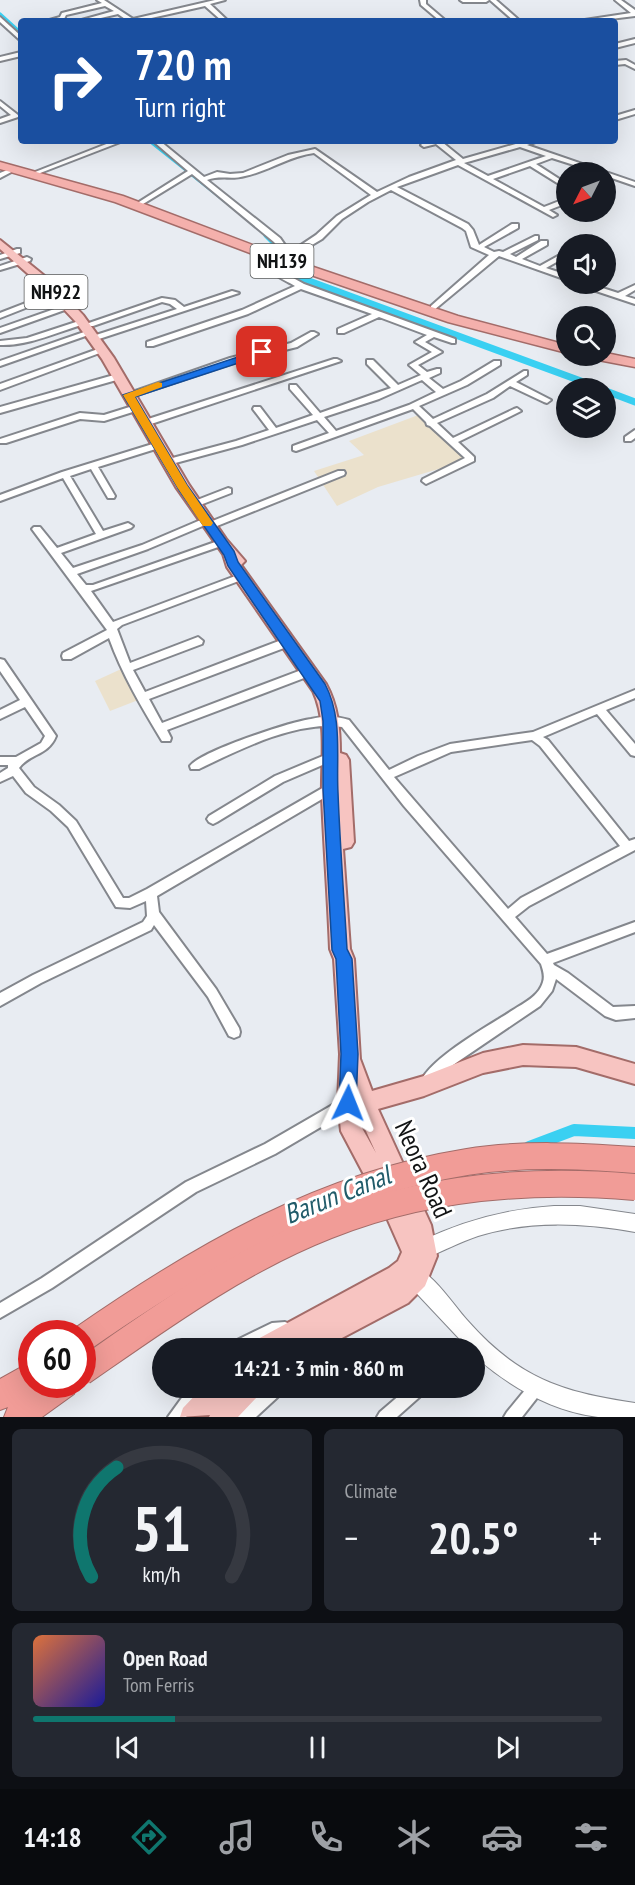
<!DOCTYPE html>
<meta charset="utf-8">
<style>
body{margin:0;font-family:"PT Sans Narrow",sans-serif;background:#242831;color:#f1f3f6;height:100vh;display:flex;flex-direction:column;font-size:22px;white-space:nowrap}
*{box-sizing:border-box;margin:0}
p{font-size:20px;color:#9ea1a6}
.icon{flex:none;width:33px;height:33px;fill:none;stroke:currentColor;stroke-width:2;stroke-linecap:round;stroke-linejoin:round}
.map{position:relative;height:1417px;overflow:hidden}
.drawer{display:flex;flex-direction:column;gap:12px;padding:12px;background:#0d0f14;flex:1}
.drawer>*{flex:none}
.top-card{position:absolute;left:18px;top:18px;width:600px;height:126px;border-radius:6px;box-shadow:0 6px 24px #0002;background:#1a4fa0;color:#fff;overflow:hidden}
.needle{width:39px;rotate:228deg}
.controls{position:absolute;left:556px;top:162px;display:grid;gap:12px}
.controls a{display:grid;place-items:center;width:60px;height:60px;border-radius:50%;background:#171b24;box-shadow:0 6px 24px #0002;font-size:30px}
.speed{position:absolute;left:18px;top:1320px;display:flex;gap:12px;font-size:30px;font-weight:700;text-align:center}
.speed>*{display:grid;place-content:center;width:78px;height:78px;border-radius:50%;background:#171b24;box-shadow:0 6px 24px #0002;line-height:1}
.speed .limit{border:9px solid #d22;background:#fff;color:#111}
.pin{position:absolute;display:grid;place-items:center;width:51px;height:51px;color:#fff;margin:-26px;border-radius:12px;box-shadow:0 3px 9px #0006}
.me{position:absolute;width:66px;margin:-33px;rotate:2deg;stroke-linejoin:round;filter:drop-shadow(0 0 4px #0008)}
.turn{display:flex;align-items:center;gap:21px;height:126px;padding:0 18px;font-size:27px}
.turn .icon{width:78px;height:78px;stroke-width:2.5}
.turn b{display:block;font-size:42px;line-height:51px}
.big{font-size:45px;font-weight:700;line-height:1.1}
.drawer .tile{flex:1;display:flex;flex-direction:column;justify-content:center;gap:9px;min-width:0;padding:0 21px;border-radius:9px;background:#242831}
.drawer .dial{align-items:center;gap:0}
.dial svg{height:156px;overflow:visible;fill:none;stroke:#363941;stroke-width:7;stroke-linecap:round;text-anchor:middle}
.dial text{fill:#f1f3f6;stroke:none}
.song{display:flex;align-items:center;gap:18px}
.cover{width:72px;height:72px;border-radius:9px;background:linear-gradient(135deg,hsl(20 70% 55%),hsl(240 70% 35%))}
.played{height:6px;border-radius:3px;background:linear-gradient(90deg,#0f766e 25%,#363941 25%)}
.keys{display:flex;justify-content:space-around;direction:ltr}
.heat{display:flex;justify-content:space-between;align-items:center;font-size:33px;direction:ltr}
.drawer .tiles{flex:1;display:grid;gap:12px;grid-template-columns:1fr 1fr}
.tile:last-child{grid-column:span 2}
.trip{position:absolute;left:152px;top:1338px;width:333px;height:60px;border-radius:30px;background:#171b24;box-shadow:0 6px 24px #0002;font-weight:700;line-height:60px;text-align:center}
.dock{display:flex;height:96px;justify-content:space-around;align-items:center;background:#090b0e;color:#9ea1a6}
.dock .icon{width:42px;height:42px}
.dock .on{color:#0f766e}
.dock b{font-size:27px;color:#f1f3f6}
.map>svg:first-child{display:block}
</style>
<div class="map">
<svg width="635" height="1417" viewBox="0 0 635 1417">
<rect width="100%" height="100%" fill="#e8ecf2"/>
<!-- commercial -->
<g fill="#ebe1cc">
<path d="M421 414 472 456 452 465 378 487 337 506 314 471 364 455 349 441Z"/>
<path d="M130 665 146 697 110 711 95 681Z"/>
</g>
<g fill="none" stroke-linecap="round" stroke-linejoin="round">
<!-- canal-far2 -->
<g stroke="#3ad0f2" stroke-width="5">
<path d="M0 15 21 34"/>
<path d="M151 141 250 220"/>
</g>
<!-- canal-far1 -->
<g stroke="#3ad0f2" stroke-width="7">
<path d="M267 235 275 243 276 250"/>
<path d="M275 259 279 266 290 274 600 388"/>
<path d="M606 391 635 402"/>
</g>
<!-- canal -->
<path stroke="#3ad0f2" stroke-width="12" d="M529 1147 574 1130 635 1133"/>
<!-- minor casing -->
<g stroke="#84878d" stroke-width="4">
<g id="minor">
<path d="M97 0H104L133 19 215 0H225L210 4 228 21H222L205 6 138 21H128L118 14 88 21H78L114 11 105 6 66 15 64 19 46 21 60 17 62 13 102 3Z"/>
<path d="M420 0H426V4L446 21H440L421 5Z"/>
<path d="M460 0H489L486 2H463Z"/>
<path d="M490 0H496L520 21H514Z"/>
<path d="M615 0H621L635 10V16L594 21H578L631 13Z"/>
<path d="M0 17 21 36V41L0 22Z"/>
<path d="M635 39V43L615 48V44Z"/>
<path d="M21 52V56L0 61V57Z"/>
<path d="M615 61 626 60 635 65V69L625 64 615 65Z"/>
<path d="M0 101 18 115V117L0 123V119L11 115 0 106Z"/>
<path d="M635 110V114L615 120V116Z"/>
<path d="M114 141H123L35 175 30 174Z"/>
<path d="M153 141H160L204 177 217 172 230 174 243 173 288 155 315 149 377 192 409 177 456 160 436 144 424 147 421 145 422 144 432 141H443L442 142 463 159 519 143 538 141 527 145 635 182V186L606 176V172H596L552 158 536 164 567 184V189L530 166 493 179 544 207 567 198V203L549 210 557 215 553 217 458 165 397 187 468 224 473 230 479 245 512 224H518V228L484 247 494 252 499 251 503 252 535 236H538V240L510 254 516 257 541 241H547V245L522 259 540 266 567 251V256L546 268 567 275V280L499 256 434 310H431V306L489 255 471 247 466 231 462 228 391 190 368 202 342 219 322 239 300 252 292 265H286L285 263 295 249 316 235 337 216 371 195 314 153C289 156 269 171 245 176 232 180 220 175 207 180L280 238 287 248 284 256 280 258 276 256 279 248 274 242 192 174 143 204H139V202L188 171ZM520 147 546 156 488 176 464 163Z"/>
<path d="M12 168 17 169 0 178V173Z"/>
<path d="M17 249H20V253L0 259V255Z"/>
<path d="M262 253H268L271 263 277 269 304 284 455 339V343H452L434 337 425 342 442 352 418 365 427 372 437 369H440V373L429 378 443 389 461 381 494 361H500V365L467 385 419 406 433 419 487 394 524 371H527V375L516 382 551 400 547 403 544 402 510 386 493 398 437 423 453 438 514 409 517 408 521 411 458 442 474 457V461L426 484 422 481 423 479 465 458 430 426 427 425 426 422 413 409 296 451 293 450V446L329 433 317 420 242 445 168 465 165 464V460L236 441 269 430 253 409 254 407H260L276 428 313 415 290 389V385H296L320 413 391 388 367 364V360H373L398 385 421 375 409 365 432 352 415 342 427 335 379 317 344 333H338V329L372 314 301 289 248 314 153 346H147V342L242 310 295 286C282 278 261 271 262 253ZM422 380 436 392 409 405 336 431 324 417 379 399Z"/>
<path d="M27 257 31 259 30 261 0 270V266Z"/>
<path d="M581 284H590L618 293 635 285V290L625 296 635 299V304L581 286Z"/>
<path d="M232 291 239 293 99 339 95 337 96 335 177 309 170 304 162 302 93 326H87L86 324 162 298 175 300 184 307Z"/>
<path d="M54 292 61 294 0 318V313Z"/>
<path d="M66 305 73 307 0 333V328Z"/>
<path d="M82 320H85V324C57 332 29 346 0 345V341L27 338Z"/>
<path d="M87 331H90L94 333 0 366V361Z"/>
<path d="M311 332H314L318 334 297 347 236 362 131 397H125L124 395 230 358 291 343Z"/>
<path d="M98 349H104L105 351 0 390V384Z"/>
<path d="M334 359H337L341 361 148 425H142L141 423 142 421Z"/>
<path d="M114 375H117L121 377 120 379 0 413V407Z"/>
<path d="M136 405 140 408 139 410 104 421 80 419 6 443H0V439L80 413 104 415Z"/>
<path d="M635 430V438L631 441H625V437Z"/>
<path d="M159 442 163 445 162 447 98 467 115 496 114 498H108L91 469 70 476 103 531 128 523 133 526 131 528 61 553 73 568 142 545 203 519H209L210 522 338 471H344L345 473 344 475 212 528H206L205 525 148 549 77 574 86 585H93L218 541H224L226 543 224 545 91 591 113 622 238 575 241 574 246 577 244 579 122 625 117 629 130 663 198 637 203 641 202 644 133 670 145 692 284 639H292L293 642 292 645 149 699 162 723 304 669H312L313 672 312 675 167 730 171 738 170 741H162C142 708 122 674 109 638L71 659H63L62 656 63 653 107 630 32 529 34 527H40L57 548 96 534 63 478 0 501V495L62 472Z"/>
<path d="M228 488 231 489V493L195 507 190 504 192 502Z"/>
<path d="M0 659 4 660 56 736C48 756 30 753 19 768L34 787 59 805 76 821 123 898H129L147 889 326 786 330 784 334 786 336 789 334 792 157 896 159 912 216 989 239 1028 240 1032 239 1036 234 1038 229 1036 208 997 154 925 151 930 41 983 0 1006V993L33 975 143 922 147 916 146 901 130 908 116 907 68 827 51 811 26 793 13 776 0 782V773L8 768V765H0V757H16L41 743 45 736 25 707 0 719V710L20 700 0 671Z"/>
<path d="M635 690V698L606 710 635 744V756L631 755 597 714 543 737 548 740 629 841 635 839V850L529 906 515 917 547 954 635 922V932L553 963 554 965 568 973 613 1007 635 1006V1018L616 1020 605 1016 556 979 552 991 540 1006 450 1067 433 1086 428 1087 423 1086 421 1081C432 1057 490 1025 513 1010 524 1003 539 996 543 982 545 976 543 970 541 964L404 806 342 727C297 720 238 750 199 769H191L190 766C201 751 290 722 311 719 324 716 336 716 349 720L389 770 418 756 450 744 533 732ZM532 740 540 746 620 846 521 898 508 909 394 777 451 752Z"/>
<path d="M330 753 334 754 335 757 334 760 283 782 217 822 213 824 209 822 207 819 209 816 275 776Z"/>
<path d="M348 1096 353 1098 355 1103 353 1108 275 1154 196 1192 52 1288 0 1318V1303L42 1278 186 1182 265 1144Z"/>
<path d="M285 1322 290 1324 304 1348H289L281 1337H273L251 1348H229L231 1343 272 1323Z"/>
<path d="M535 1381 540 1384 543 1389 540 1394 522 1417H504L507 1412 530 1384Z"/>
<path d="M189 1388H206L186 1417H168Z"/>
<path d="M266 1388H285L282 1393 256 1417H236L239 1412Z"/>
<path d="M408 1388H427L424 1393 397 1417H377L380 1412Z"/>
</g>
</g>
<!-- tertiary casing -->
<g stroke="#84878d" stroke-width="2">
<g id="tertiary">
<path d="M554 1206H580L635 1214V1232C582 1223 530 1220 478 1236 460 1242 443 1251 426 1258L419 1256 417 1249 419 1242C463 1221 505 1209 554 1206Z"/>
<path d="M412 1265C434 1274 451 1302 467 1320 518 1378 561 1392 635 1403V1417C623 1417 610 1417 598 1417 552 1411 512 1388 478 1359L474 1355V1348H468L405 1281 403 1274 405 1267Z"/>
</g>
</g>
<!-- primary casing -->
<g stroke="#a36c69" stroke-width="4">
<g id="primary">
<path d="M0 240 52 282 83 315 114 358 189 485 226 539 245 561 241 565 326 684C338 706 340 729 340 753L346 755 349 760 354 842 351 847 343 849 350 949 354 959 360 1059 372 1091 424 1076 483 1053 523 1045 576 1047 635 1064V1084L576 1067 523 1065 483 1073 424 1096 378 1109 431 1225 437 1256 425 1286 408 1303 323 1348H252L256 1340 389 1268 398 1261 402 1252 387 1218 341 1131 338 1103 340 1054 334 959 330 949C328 898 324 847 322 796 321 761 328 724 313 691L227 567 223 554 176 487 102 359 75 321 44 288 0 249ZM361 1120 376 1153 362 1128Z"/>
<path d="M202 1388H229L227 1393 232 1388H260L257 1397 238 1417H209L210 1415 180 1417 183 1408Z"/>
</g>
</g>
<!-- trunk casing -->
<g stroke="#a36c69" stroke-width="3">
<g id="trunk">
<path d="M0 162 123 196 287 258 458 316 567 345V353L448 322 279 264 115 202 0 169Z"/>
<path d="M606 353 635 359V367L593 359 591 356H606Z"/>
</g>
</g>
<!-- motorway casing -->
<g stroke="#a36c69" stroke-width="2">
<path id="motorway" d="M32 1361V1384H78L74 1394 42 1417H4L8 1407 0 1410V1379Z"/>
</g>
<!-- minor -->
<use href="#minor" fill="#fff" fill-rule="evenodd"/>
<!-- tertiary -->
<use href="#tertiary" fill="#fff" fill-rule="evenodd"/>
<!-- primary -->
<use href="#primary" fill="#f7c4c1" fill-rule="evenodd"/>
<!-- trunk -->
<use href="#trunk" fill="#f4b0ac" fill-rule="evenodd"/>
<!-- motorway -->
<use href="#motorway" fill="#f19c97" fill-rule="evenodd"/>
<!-- motorway-bridge casing -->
<g stroke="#a36c69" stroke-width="28" stroke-linecap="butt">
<g id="motorway-bridge">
<path d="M82 1339C200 1257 323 1185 467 1162 522 1153 579 1156 635 1160"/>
<path d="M82 1372C160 1318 238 1261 327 1226 426 1186 530 1178 635 1187"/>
</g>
</g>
<!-- motorway-bridge -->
<use href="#motorway-bridge" stroke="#f19c97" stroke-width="26"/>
</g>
<!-- route -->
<path fill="#1a73e8" stroke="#114b97" stroke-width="1.5" d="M262 349 267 352 266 354 135 397 187 485 234 551 238 562 325 684C343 718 336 756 338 793 340 845 344 897 347 949L352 959 358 1054 356 1103 354 1109 348 1111 342 1109 339 1103 341 1054 336 959 332 950 323 789V721L320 701 228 566 224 555 179 490 123 395Z"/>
<!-- slow -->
<path fill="#f59e0b" d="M158 382 162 383V387L135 397 187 485 213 523 211 526H203L177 487 123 395Z"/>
<g text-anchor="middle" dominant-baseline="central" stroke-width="6" stroke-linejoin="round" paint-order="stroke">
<!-- shield labels -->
<g fill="#fff" stroke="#585a5a" stroke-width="1.5">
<rect x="250.5" y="244" width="63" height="34" rx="4.5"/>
<rect x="24.5" y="275" width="63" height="34" rx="4.5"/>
</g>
<g font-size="20" font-weight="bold" fill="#111314">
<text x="282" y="261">NH139</text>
<text x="56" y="292">NH922</text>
</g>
<!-- near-street labels -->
<g font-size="26" fill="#111314" stroke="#fff">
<text transform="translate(424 1169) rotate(66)">Neora Road</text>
</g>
<!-- near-water labels -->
<g font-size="27" font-style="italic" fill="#215c6a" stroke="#fff">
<text transform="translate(337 1194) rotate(-22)">Barun Canal</text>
</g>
</g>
</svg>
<div class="controls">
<a><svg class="needle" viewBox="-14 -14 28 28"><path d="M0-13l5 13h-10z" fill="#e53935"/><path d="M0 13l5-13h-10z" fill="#9ea1a6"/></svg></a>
<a><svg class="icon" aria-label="sound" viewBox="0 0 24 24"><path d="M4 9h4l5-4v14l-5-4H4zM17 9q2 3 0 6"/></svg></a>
<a><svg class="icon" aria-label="search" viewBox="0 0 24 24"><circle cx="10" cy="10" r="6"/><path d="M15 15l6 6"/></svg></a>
<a><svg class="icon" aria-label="layers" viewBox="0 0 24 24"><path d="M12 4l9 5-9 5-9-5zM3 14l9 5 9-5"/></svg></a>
</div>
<div class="speed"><div class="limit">60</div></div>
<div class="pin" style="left:262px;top:352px;background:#d93025"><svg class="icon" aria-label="arrive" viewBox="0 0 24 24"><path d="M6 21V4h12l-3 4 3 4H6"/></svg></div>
<svg class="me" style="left:348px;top:1103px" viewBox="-20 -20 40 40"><path d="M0-17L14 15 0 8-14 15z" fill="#1a73e8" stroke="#fff" stroke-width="4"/></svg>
<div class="trip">14:21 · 3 min · 860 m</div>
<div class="top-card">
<div class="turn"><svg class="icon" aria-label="right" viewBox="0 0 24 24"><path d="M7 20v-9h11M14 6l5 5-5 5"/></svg><div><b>720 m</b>Turn right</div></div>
</div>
</div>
<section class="drawer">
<div class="tiles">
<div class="tile dial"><svg viewBox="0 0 100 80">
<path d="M14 69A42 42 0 1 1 86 69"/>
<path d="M14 69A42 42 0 0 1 27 13" stroke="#0f766e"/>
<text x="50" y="56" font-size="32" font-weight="700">51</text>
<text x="50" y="72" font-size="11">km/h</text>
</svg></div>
<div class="tile"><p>Climate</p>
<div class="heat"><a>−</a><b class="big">20.5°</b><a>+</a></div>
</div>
<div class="tile">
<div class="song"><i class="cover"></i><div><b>Open Road</b><p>Tom Ferris</p></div></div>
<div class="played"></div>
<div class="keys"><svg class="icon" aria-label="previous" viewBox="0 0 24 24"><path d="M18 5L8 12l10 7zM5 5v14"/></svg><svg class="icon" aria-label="pause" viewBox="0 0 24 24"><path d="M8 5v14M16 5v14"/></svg><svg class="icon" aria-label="next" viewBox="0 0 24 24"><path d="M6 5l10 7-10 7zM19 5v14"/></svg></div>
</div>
</div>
</section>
<nav class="dock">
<b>14:18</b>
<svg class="icon on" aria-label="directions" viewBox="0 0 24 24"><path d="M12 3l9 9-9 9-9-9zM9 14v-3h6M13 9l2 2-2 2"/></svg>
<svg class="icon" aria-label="music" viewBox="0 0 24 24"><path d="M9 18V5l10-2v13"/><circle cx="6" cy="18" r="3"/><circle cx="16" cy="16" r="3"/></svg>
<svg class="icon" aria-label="phone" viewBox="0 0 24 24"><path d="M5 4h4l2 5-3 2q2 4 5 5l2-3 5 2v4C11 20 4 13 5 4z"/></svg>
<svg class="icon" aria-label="climate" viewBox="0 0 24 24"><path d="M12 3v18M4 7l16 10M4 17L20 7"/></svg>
<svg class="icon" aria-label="car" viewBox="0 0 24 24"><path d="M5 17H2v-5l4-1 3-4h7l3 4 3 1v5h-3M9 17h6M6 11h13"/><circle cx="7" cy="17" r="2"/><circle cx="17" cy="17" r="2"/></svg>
<svg class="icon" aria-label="filters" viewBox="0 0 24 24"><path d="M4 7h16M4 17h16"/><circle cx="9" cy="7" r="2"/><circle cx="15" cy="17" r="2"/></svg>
</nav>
